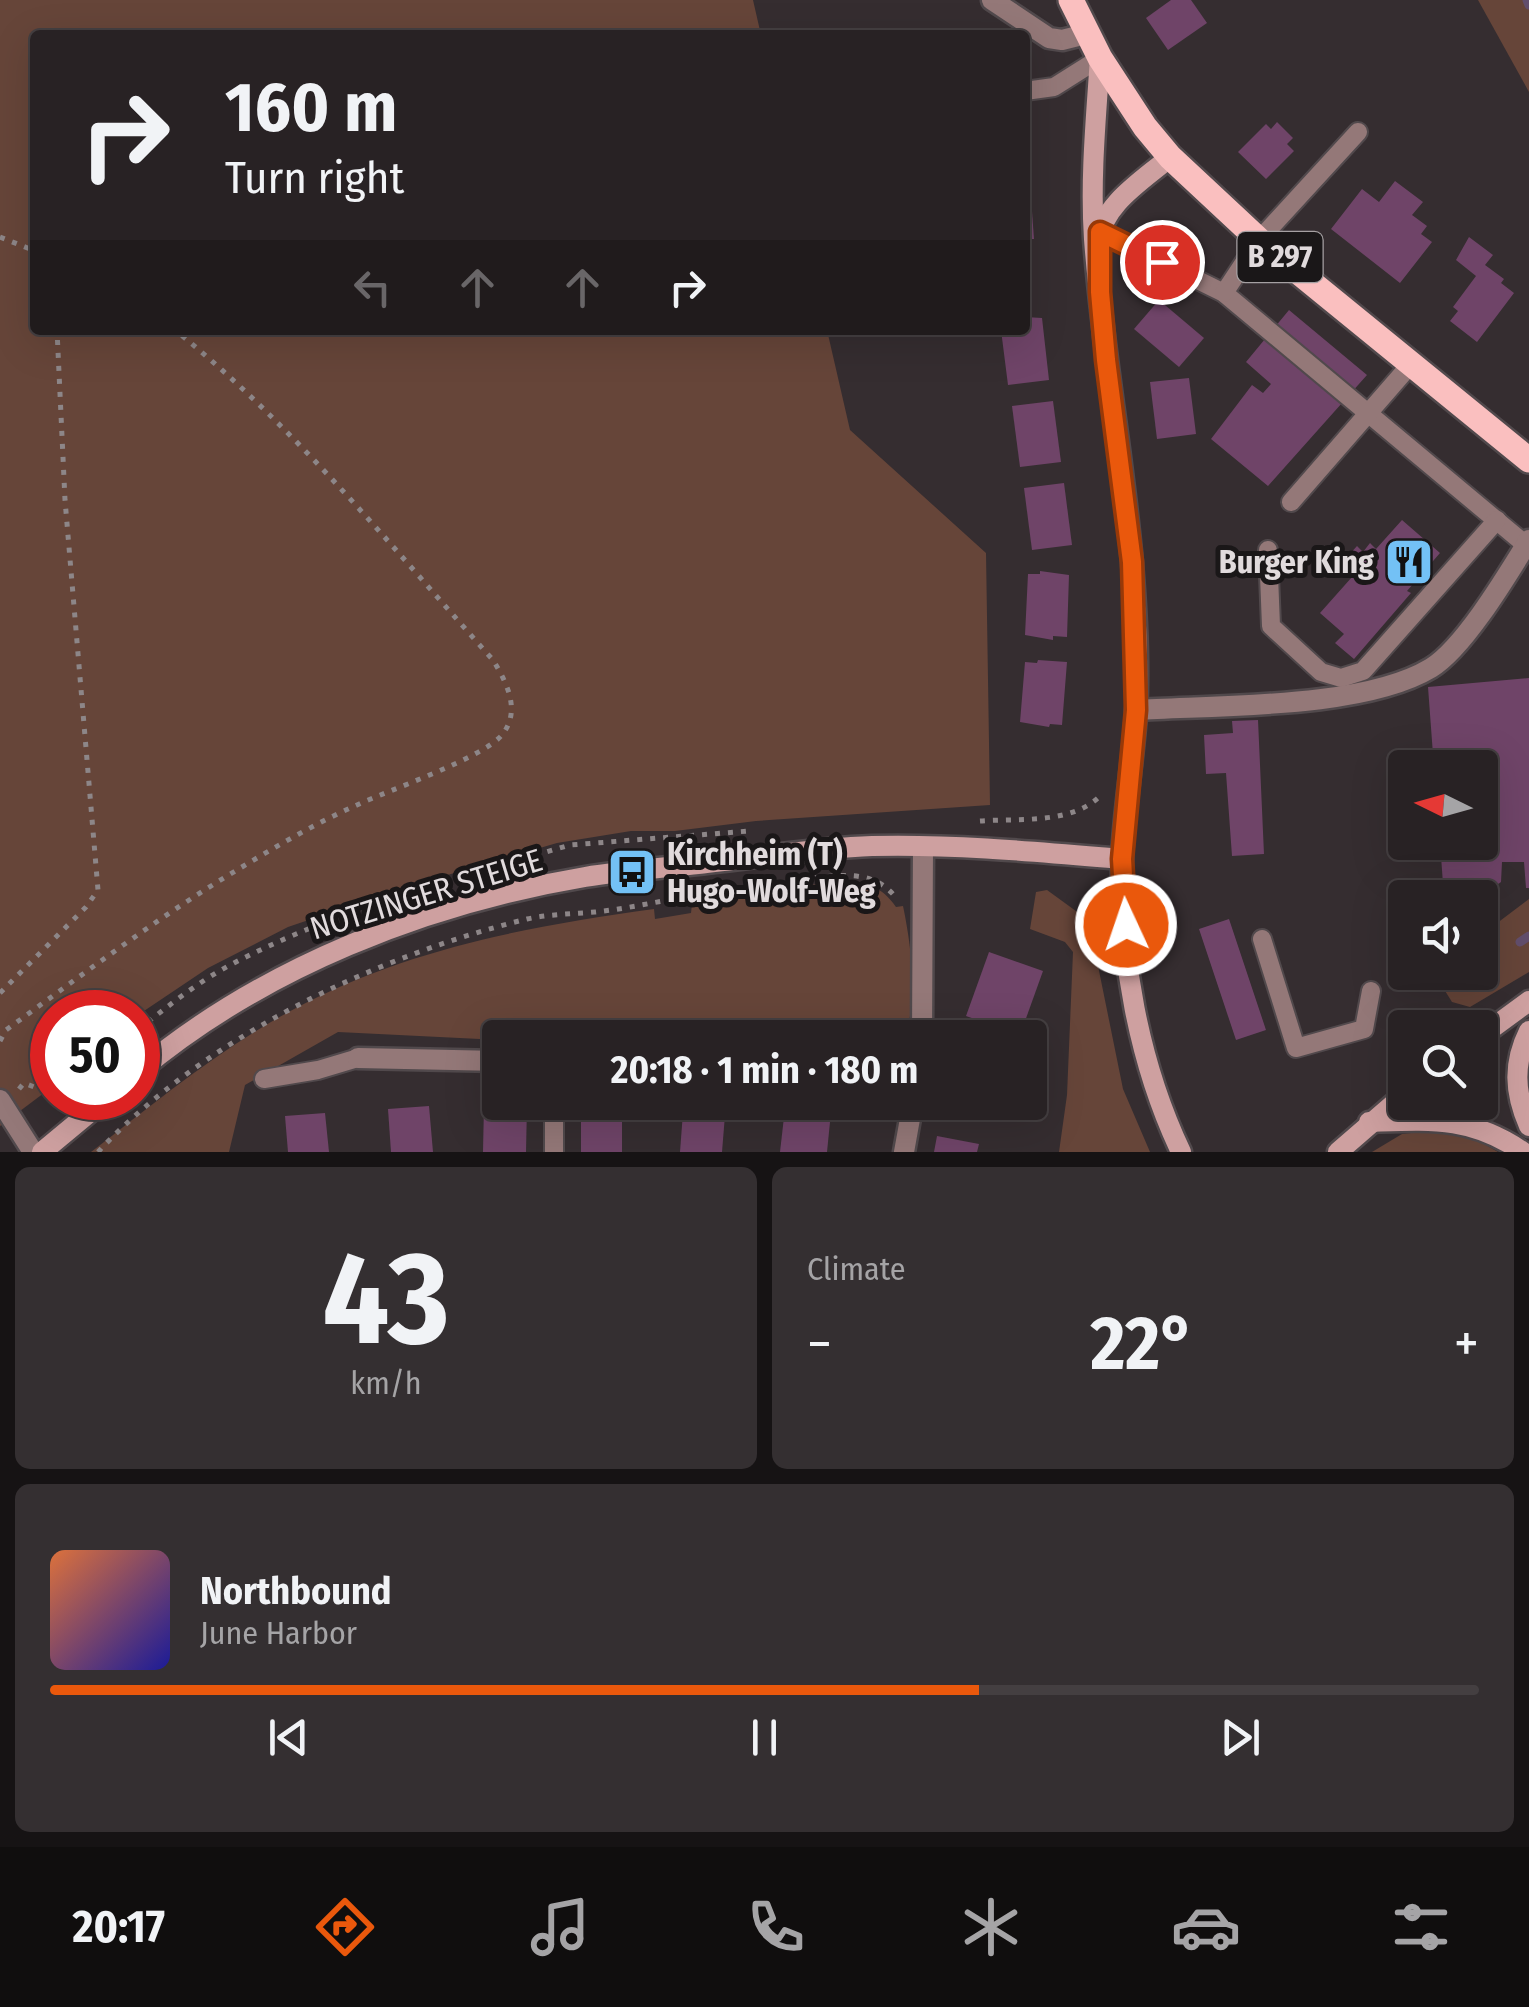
<!DOCTYPE html>
<meta charset="utf-8">
<style>
body{margin:0;font-family:"Fira Sans Condensed",sans-serif;background:#342f31;color:#f1f3f6;height:100vh;display:flex;flex-direction:column;font-size:38px;white-space:nowrap}
*{box-sizing:border-box;margin:0}
p{font-size:32px;color:#a5a4a6}
.icon{flex:none;width:55px;height:55px;fill:none;stroke:currentColor;stroke-width:2;stroke-linecap:round;stroke-linejoin:round}
.map{position:relative;height:1152px;overflow:hidden}
.sheet{display:flex;flex-direction:column;gap:15px;padding:15px;background:#161314;flex:1}
.sheet>*{flex:none}
.guide{position:absolute;left:30px;top:30px;width:1000px;height:305px;border-radius:10px;box-shadow:0 10px 40px #0002,0 0 0 2px #443f41;background:#282224;color:#f1f3f6;overflow:hidden}
.needle{width:65px;rotate:275deg}
.fabs{position:absolute;left:1388px;top:750px;display:grid;gap:20px}
.fabs a{display:grid;place-items:center;width:110px;height:110px;border-radius:10px;background:#282224;box-shadow:0 10px 40px #0002,0 0 0 2px #443f41;font-size:50px}
.speed{position:absolute;left:30px;top:990px;display:flex;gap:20px;font-size:50px;font-weight:700;text-align:center}
.speed>*{display:grid;place-content:center;width:130px;height:130px;border-radius:50%;background:#282224;box-shadow:0 10px 40px #0002,0 0 0 2px #443f41;line-height:1}
.speed .limit{border:15px solid #d22;background:#fff;color:#111}
.pin{position:absolute;display:grid;place-items:center;width:85px;height:85px;color:#fff;margin:-42px;border:5px solid #fff;border-radius:50%;box-shadow:0 2px 10px #0007}
.me{position:absolute;width:110px;margin:-55px;rotate:357deg;stroke-linejoin:round;filter:drop-shadow(0 0 8px #0008)}
.turn{display:flex;align-items:center;gap:35px;height:210px;padding:0 30px;font-size:45px}
.turn .icon{width:130px;height:130px;stroke-width:2.5}
.turn b{display:block;font-size:70px;line-height:85px}
.lanes{display:flex;align-items:center;height:95px;padding:0 30px;background:#0003;justify-content:center;gap:50px;direction:ltr}
.lanes .off{opacity:.35}
.big{font-size:75px;font-weight:700;line-height:1.1}
.sheet .card{flex:1;display:flex;flex-direction:column;justify-content:center;gap:15px;min-width:0;padding:0 35px;border-radius:15px;background:#342f31}
.sheet .dial{align-items:center;gap:0}
.dial b{font-size:130px;line-height:1}
.song{display:flex;align-items:center;gap:30px}
.cover{width:120px;height:120px;border-radius:15px;background:linear-gradient(135deg,hsl(20 70% 55%),hsl(240 70% 35%))}
.played{height:10px;border-radius:5px;background:linear-gradient(90deg,#ea580c 65%,#443f41 65%)}
.keys{display:flex;justify-content:space-around;direction:ltr}
.heat{display:flex;justify-content:space-between;align-items:center;font-size:55px;direction:ltr}
.sheet .tiles{flex:1;display:grid;gap:15px;grid-template-columns:1fr 1fr}
.card:last-child{grid-column:span 2}
.trip{position:absolute;left:482px;top:1020px;width:565px;height:100px;border-radius:10px;background:#282224;box-shadow:0 10px 40px #0002,0 0 0 2px #443f41;font-weight:700;line-height:100px;text-align:center}
.menu{display:flex;height:160px;justify-content:space-around;align-items:center;background:#100e0e;color:#a5a4a6}
.menu .icon{width:70px;height:70px}
.menu .current{color:#ea580c}
.menu b{font-size:45px;color:#f1f3f6}
.map>svg:first-child{display:block}
</style>
<div class="map">
<svg width="1529" height="1152" viewBox="0 0 1529 1152">
<rect width="100%" height="100%" fill="#352d30"/>
<!-- green -->
<g fill="#664539">
<path d="M0 0H753L761 35H35V330H827L850 430 986 553 990 805 756 821 675 831H631L557 843 403 888 288 927 208 968 138 1015 52 1012V1087L0 1126Z"/>
<path d="M1478 0H1529V92Z"/>
<path d="M842 882C867 884 881 885 896 907L903 906C910 939 921 1009 902 1037L500 1040 338 1032 245 1085 229 1152H91C157 1101 222 1047 296 1008 407 949 530 926 654 909L655 919 691 913 692 904 703 895Z"/>
<path d="M1047 890 1080 914 1095 951 1123 1089 1150 1152H1059L1067 1095 1073 952 1065 942 1030 929 1036 892Z"/>
<path d="M1529 899V972L1470 1007 1452 1002 1442 986 1441 973 1480 972V936Z"/>
<path d="M1457 1128 1498 1152H1372L1402 1134Z"/>
</g>
<g fill="none" stroke-linecap="round" stroke-linejoin="round">
<!-- stream -->
<g stroke="#624e6c" stroke-width="9">
<path d="M1527 0 1529 5"/>
<path d="M1520 942 1529 936"/>
</g>
</g>
<!-- building -->
<g fill="#6f4468">
<path d="M1171 0H1191L1207 23 1168 50 1146 18Z"/>
<path d="M1277 122 1293 138 1287 144 1294 151 1266 179 1238 152 1266 124 1271 129Z"/>
<path d="M1025 170H1029L1034 239H1025Z"/>
<path d="M1395 181 1423 202 1412 215 1427 226 1421 234 1432 242 1400 283 1331 229 1362 189 1379 202Z"/>
<path d="M1469 237 1493 255 1485 265 1504 279 1501 283 1514 293 1477 342 1450 321 1458 311 1453 307 1476 276 1456 260Z"/>
<path d="M1159 300 1204 338 1179 367 1134 329Z"/>
<path d="M1289 310 1367 375 1268 486 1211 439 1252 385 1263 393 1271 384 1246 362Z"/>
<path d="M1025 317 1042 318 1049 380 1008 385 1001 330H1025Z"/>
<path d="M1189 378 1196 434 1157 439 1150 382Z"/>
<path d="M1053 401 1061 462 1020 467 1012 406Z"/>
<path d="M1064 483 1072 545 1032 550 1024 488Z"/>
<path d="M1402 520 1440 553 1407 591 1411 593 1354 659 1335 643 1344 634 1320 613 1352 577 1339 566 1357 546 1363 552 1370 543 1376 549Z"/>
<path d="M1040 571 1069 575 1067 637 1053 636V640L1025 635 1028 574H1040Z"/>
<path d="M1038 660 1067 662 1062 725 1050 724 1049 727 1020 722 1025 662 1037 663Z"/>
<path d="M1529 678V888H1526L1524 862H1502L1501 882 1479 898H1444L1440 842H1480V768H1434L1428 687Z"/>
<path d="M1258 720 1264 854 1232 856 1226 773 1206 774 1204 735 1233 733 1232 721Z"/>
<path d="M1229 919 1266 1030 1236 1040 1199 929Z"/>
<path d="M989 952 1043 971 1020 1035 966 1016Z"/>
<path d="M949 1102H995L991 1120 948 1108Z"/>
<path d="M484 1105H527L526 1152H483Z"/>
<path d="M581 1105 622 1106V1152H581Z"/>
<path d="M429 1106 433 1152H391L388 1109Z"/>
<path d="M683 1112 725 1115 722 1152H680Z"/>
<path d="M325 1113 329 1152H288L285 1116Z"/>
<path d="M784 1117 830 1122 827 1152H780Z"/>
<path d="M937 1136 979 1144 977 1152H934Z"/>
</g>
<g fill="none" stroke-linecap="round" stroke-linejoin="round">
<!-- lane casing -->
<g stroke="#51494c" stroke-width="22">
<g id="lane">
<path d="M1025 91 1054 87 1100 58"/>
<path d="M1100 232 1224 293 1526 545"/>
<path d="M1224 293 1259 240 1358 132"/>
<path d="M1291 502 1411 364"/>
<path d="M1268 550 1271 626 1321 672 1341 678 1363 671 1497 520"/>
<path d="M1262 939 1296 1048 1364 1029 1371 991"/>
<path d="M264 1079 318 1070 358 1058"/>
<path d="M554 1152V1102"/>
</g>
</g>
<!-- street casing -->
<g stroke="#51494c" stroke-width="25">
<g id="street">
<path d="M992 0 1049 38 1062 40 1086 34"/>
<path d="M1136 710C1218 705 1363 709 1431 668 1464 648 1508 574 1529 540"/>
<path d="M922 1038 923 847"/>
<path d="M358 1058 500 1061"/>
<path d="M0 1100 33 1152"/>
<path d="M904 1152 913 1102"/>
</g>
</g>
<!-- secondary casing -->
<g stroke="#51494c" stroke-width="25">
<g id="secondary">
<path d="M1100 58C1096 118 1090 179 1094 239 1102 348 1123 455 1132 563 1136 612 1139 665 1136 714 1133 762 1124 810 1122 858 1119 956 1139 1064 1181 1152"/>
<path d="M1099 241C1101 205 1145 179 1170 157"/>
<path d="M1529 1031C1513 1063 1514 1092 1529 1126"/>
<path d="M1480 1037 1529 1001"/>
<path d="M138 1072C262 968 425 904 585 877 622 871 660 868 698 864 755 858 814 848 872 846 955 844 1039 852 1122 859"/>
<path d="M1369 1122C1430 1120 1471 1116 1523 1152"/>
<path d="M42 1152 107 1098"/>
<path d="M1338 1152 1405 1094"/>
</g>
</g>
<!-- primary casing -->
<g stroke="#51494c" stroke-width="30">
<path id="primary" d="M1071 0 1100 58 1145 127 1170 157 1259 240 1529 460"/>
</g>
<!-- path -->
<g stroke="#8d8688" stroke-width="5" stroke-dasharray="5 8" stroke-linecap="butt">
<path d="M0 237 35 251"/>
<path d="M980 821C1020 818 1073 825 1102 794"/>
<path d="M460 877 570 845 749 831"/>
<path d="M802 879C838 876 873 867 897 899"/>
<path d="M0 993 86 907 98 890 65 500 57 330"/>
<path d="M138 1030C168 1006 199 981 234 963 292 933 354 910 417 891"/>
<path d="M0 1041 6 1030C82 975 157 918 237 870 275 847 316 823 357 805 389 790 480 759 501 736 522 712 507 683 493 660 391 546 294 426 175 330"/>
<path d="M19 1089 24 1083 52 1094"/>
<path d="M98 1152C205 1037 376 956 527 919 550 914 572 914 595 912 625 909 655 902 685 897L707 889"/>
</g>
<!-- lane -->
<use href="#lane" stroke="#947878" stroke-width="18"/>
<!-- street -->
<use href="#street" stroke="#947878" stroke-width="20"/>
<!-- secondary -->
<use href="#secondary" stroke="#cea0a0" stroke-width="20"/>
<!-- primary -->
<use href="#primary" stroke="#fabfbf" stroke-width="25"/>
</g>
<g fill="none" stroke-linecap="round" stroke-linejoin="round">
<!-- route casing -->
<g stroke="#983908" stroke-width="25">
<path id="route" d="M1126 925 1122 859 1136 710 1132 562 1106 360 1100 292V232L1162 262"/>
</g>
<!-- route -->
<use href="#route" stroke="#ea580c" stroke-width="18"/>
</g>
<!-- icons -->
<defs>
<g id="restaurant-square" transform="scale(2.5)"><rect x="-9" y="-9" width="18" height="18" rx="4" fill="#73c1f5" stroke="#1a1718"/><path d="M-5-6h1v4h1v-4h1v4h1v-4h1v5L-1.5 .5V6h-2V.5L-5-1ZM5-6V6H3V1.5H1.5Q1.5-4 5-6Z" fill="#111"/></g>
<g id="bus-square" transform="scale(2.5)"><rect x="-9" y="-9" width="18" height="18" rx="4" fill="#73c1f5" stroke="#1a1718"/><path d="M-5-6H5V4H4V6H2V4H-2V6H-4V4H-5ZM-3.5-4V0h7V-4ZM-3.5 1.2v1.5H-2V1.2ZM2 1.2v1.5H3.5V1.2Z" fill="#111"/></g>
</defs>
<g fill-rule="evenodd">
<use href="#restaurant-square" x="1409" y="562"/>
<use href="#bus-square" x="632" y="872"/>
</g>
<g text-anchor="middle" dominant-baseline="central" stroke-width="10" stroke-linejoin="round" paint-order="stroke">
<!-- shield labels -->
<rect fill="#1a1718" stroke="#a5a0a2" stroke-width="2.5" x="1237.5" y="232" width="85" height="50" rx="8"/>
<g font-size="30" font-weight="bold" fill="#e1dbdd">
<text x="1280" y="257">B 297</text>
</g>
<!-- poi labels -->
<g font-size="32" font-weight="bold" fill="#e1dbdd" stroke="#1a1718" text-anchor="end">
<text x="1374" y="562">Burger King</text>
<text x="667" y="854" text-anchor="start">Kirchheim (T)<tspan x="667" dy="37">Hugo-Wolf-Weg</tspan></text>
</g>
<!-- street labels -->
<g font-size="32" fill="#e1dbdd" stroke="#1a1718">
<text transform="translate(426 894) rotate(-17)">NOTZINGER STEIGE</text>
</g>
</g>
</svg>
<div class="fabs">
<a><svg class="needle" viewBox="-14 -14 28 28"><path d="M0-13l5 13h-10z" fill="#e53935"/><path d="M0 13l5-13h-10z" fill="#a5a4a6"/></svg></a>
<a><svg class="icon" aria-label="sound" viewBox="0 0 24 24"><path d="M4 9h4l5-4v14l-5-4H4zM17 9q2 3 0 6"/></svg></a>
<a><svg class="icon" aria-label="search" viewBox="0 0 24 24"><circle cx="10" cy="10" r="6"/><path d="M15 15l6 6"/></svg></a>
</div>
<div class="speed"><div class="limit">50</div></div>
<div class="pin" style="left:1162px;top:262px;background:#d93025"><svg class="icon" aria-label="arrive" viewBox="0 0 24 24"><path d="M6 21V4h12l-3 4 3 4H6"/></svg></div>
<svg class="me" style="left:1126px;top:925px" viewBox="-20 -20 40 40"><circle r="17" fill="#ea580c" stroke="#fff" stroke-width="3"/><path d="M0-11L8 9 0 5-8 9z" fill="#fff"/></svg>
<div class="trip">20:18 · 1 min · 180 m</div>
<div class="guide">
<div class="turn"><svg class="icon" aria-label="right" viewBox="0 0 24 24"><path d="M7 20v-9h11M14 6l5 5-5 5"/></svg><div><b>160 m</b>Turn right</div></div>
<div class="lanes"><svg class="icon off" aria-label="left" viewBox="0 0 24 24"><path d="M17 20v-9H6M10 6l-5 5 5 5"/></svg><svg class="icon off" aria-label="ahead" viewBox="0 0 24 24"><path d="M12 20V5M6 11l6-6 6 6"/></svg><svg class="icon off" aria-label="ahead" viewBox="0 0 24 24"><path d="M12 20V5M6 11l6-6 6 6"/></svg><svg class="icon" aria-label="right" viewBox="0 0 24 24"><path d="M7 20v-9h11M14 6l5 5-5 5"/></svg></div>
</div>
</div>
<section class="sheet">
<div class="tiles">
<div class="card dial"><b>43</b><p>km/h</p></div>
<div class="card"><p>Climate</p>
<div class="heat"><a>−</a><b class="big">22°</b><a>+</a></div>
</div>
<div class="card">
<div class="song"><i class="cover"></i><div><b>Northbound</b><p>June Harbor</p></div></div>
<div class="played"></div>
<div class="keys"><svg class="icon" aria-label="previous" viewBox="0 0 24 24"><path d="M18 5L8 12l10 7zM5 5v14"/></svg><svg class="icon" aria-label="pause" viewBox="0 0 24 24"><path d="M8 5v14M16 5v14"/></svg><svg class="icon" aria-label="next" viewBox="0 0 24 24"><path d="M6 5l10 7-10 7zM19 5v14"/></svg></div>
</div>
</div>
</section>
<nav class="menu">
<b>20:17</b>
<svg class="icon current" aria-label="directions" viewBox="0 0 24 24"><path d="M12 3l9 9-9 9-9-9zM9 14v-3h6M13 9l2 2-2 2"/></svg>
<svg class="icon" aria-label="music" viewBox="0 0 24 24"><path d="M9 18V5l10-2v13"/><circle cx="6" cy="18" r="3"/><circle cx="16" cy="16" r="3"/></svg>
<svg class="icon" aria-label="phone" viewBox="0 0 24 24"><path d="M5 4h4l2 5-3 2q2 4 5 5l2-3 5 2v4C11 20 4 13 5 4z"/></svg>
<svg class="icon" aria-label="climate" viewBox="0 0 24 24"><path d="M12 3v18M4 7l16 10M4 17L20 7"/></svg>
<svg class="icon" aria-label="car" viewBox="0 0 24 24"><path d="M5 17H2v-5l4-1 3-4h7l3 4 3 1v5h-3M9 17h6M6 11h13"/><circle cx="7" cy="17" r="2"/><circle cx="17" cy="17" r="2"/></svg>
<svg class="icon" aria-label="filters" viewBox="0 0 24 24"><path d="M4 7h16M4 17h16"/><circle cx="9" cy="7" r="2"/><circle cx="15" cy="17" r="2"/></svg>
</nav>
